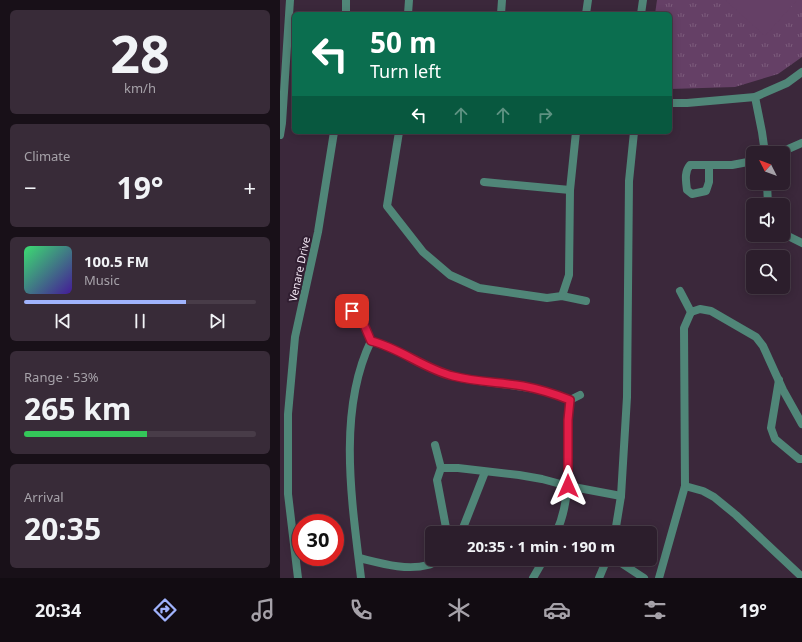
<!DOCTYPE html>
<meta charset="utf-8">
<style>
body{margin:0;font-family:"Noto Sans",sans-serif;background:#382b38;color:#f1f3f6;height:100vh;display:flex;flex-direction:column;font-size:15px;white-space:nowrap}
*{box-sizing:border-box;margin:0}
p{font-size:13px;color:#a6a2a9}
.icon{flex:none;width:22px;height:22px;fill:none;stroke:currentColor;stroke-width:2;stroke-linecap:round;stroke-linejoin:round}
.map{position:relative;flex:1;overflow:hidden}
.panel{display:flex;flex-direction:column;gap:10px;padding:10px;background:#181018;width:280px}
.panel>*{flex:none}
.banner{position:absolute;left:12px;top:12px;width:380px;height:122px;border-radius:6px;box-shadow:0 2px 10px #0003,0 0 0 1px #483c48;background:#0b6e4f;color:#fff;overflow:hidden}
.needle{width:26px;rotate:312deg}
.controls{position:absolute;left:466px;top:146px;display:grid;gap:8px}
.controls a{display:grid;place-items:center;width:44px;height:44px;border-radius:6px;background:#2c1e2c;box-shadow:0 2px 10px #0003,0 0 0 1px #483c48;font-size:20px}
.speed{position:absolute;left:12px;top:514px;display:flex;gap:8px;font-size:20px;font-weight:700;text-align:center}
.speed>*{display:grid;place-content:center;width:52px;height:52px;border-radius:50%;background:#2c1e2c;box-shadow:0 2px 10px #0003,0 0 0 1px #483c48;line-height:1}
.speed .limit{border:6px solid #d22;background:#fff;color:#111}
.pin{position:absolute;display:grid;place-items:center;width:34px;height:34px;color:#fff;margin:-17px;border-radius:8px;box-shadow:0 2px 6px #0006}
.me{position:absolute;width:44px;margin:-22px;rotate:0deg;stroke-linejoin:round;filter:drop-shadow(0 0 3px #0008)}
.turn{display:flex;align-items:center;gap:14px;height:84px;padding:0 12px;font-size:18px}
.turn .icon{width:52px;height:52px;stroke-width:2.5}
.turn b{display:block;font-size:28px;line-height:34px}
.lanes{display:flex;align-items:center;height:38px;padding:0 12px;background:#0003;justify-content:center;gap:20px;direction:ltr}
.lanes .off{opacity:.35}
.big{font-size:30px;font-weight:700;line-height:1.1}
.panel .card{flex:1;display:flex;flex-direction:column;justify-content:center;gap:6px;min-width:0;padding:0 14px;border-radius:6px;background:#382b38}
.panel .dial{align-items:center;gap:0}
.dial b{font-size:52px;line-height:1}
.song{display:flex;align-items:center;gap:12px}
.cover{width:48px;height:48px;border-radius:6px;background:linear-gradient(135deg,hsl(140 70% 55%),hsl(260 70% 35%))}
.played{height:4px;border-radius:2px;background:linear-gradient(90deg,#a0b3fd 70%,#483c48 70%)}
.keys{display:flex;justify-content:space-around;direction:ltr}
.heat{display:flex;justify-content:space-between;align-items:center;font-size:22px;direction:ltr}
.charge{height:6px;border-radius:3px;background:linear-gradient(90deg,#34c759 53%,#483c48 0)}
.trip{position:absolute;left:145px;top:526px;width:232px;height:40px;border-radius:6px;background:#2c1e2c;box-shadow:0 2px 10px #0003,0 0 0 1px #483c48;font-weight:700;line-height:40px;text-align:center}
.tabs{display:flex;height:64px;justify-content:space-around;align-items:center;background:#120c12;color:#a6a2a9}
.tabs .icon{width:28px;height:28px}
.tabs .selected{color:#a0b3fd}
.tabs b{font-size:18px;color:#f1f3f6}
main{display:flex;flex:1;min-height:0}
.map>svg:first-child{display:block}
</style>
<main>
<section class="panel">
<div class="card dial"><b>28</b><p>km/h</p></div>
<div class="card"><p>Climate</p>
<div class="heat"><a>−</a><b class="big">19°</b><a>+</a></div>
</div>
<div class="card">
<div class="song"><i class="cover"></i><div><b>100.5 FM</b><p>Music</p></div></div>
<div class="played"></div>
<div class="keys"><svg class="icon" aria-label="previous" viewBox="0 0 24 24"><path d="M18 5L8 12l10 7zM5 5v14"/></svg><svg class="icon" aria-label="pause" viewBox="0 0 24 24"><path d="M8 5v14M16 5v14"/></svg><svg class="icon" aria-label="next" viewBox="0 0 24 24"><path d="M6 5l10 7-10 7zM19 5v14"/></svg></div>
</div>
<div class="card"><p>Range · 53%</p><b class="big">265 km</b><div class="charge"></div></div>
<div class="card"><p>Arrival</p><b class="big">20:35</b></div>
</section>
<div class="map">
<svg width="522" height="578" viewBox="0 0 522 578">
<defs>
<pattern id="park-tufts" width="24" height="20" patternUnits="userSpaceOnUse"><rect width="24" height="20" fill="#654066"/><path d="M3 7l-1-3M5 7V3M7 7l1-3M15 17l-1-3M17 17v-4M19 17l1-3" fill="none" stroke="#7c5c7c"/></pattern>
</defs>
<rect width="100%" height="100%" fill="#3b283b"/>
<!-- park -->
<path fill="url(#park-tufts)" d="M377 0H522V57L498 74 455 87 390 89V14H375Z"/>
<!-- garden -->
<path fill="#654066" d="M445 0H517L485 36Z"/>
<g fill="none" stroke-linecap="round" stroke-linejoin="round">
<!-- minor -->
<g stroke="#508678" stroke-width="8">
<path d="M66 14V0"/>
<path d="M128 14 129 0"/>
<path d="M221 14 222 0"/>
<path d="M306 14 308 0"/>
<path d="M361 14 363 0"/>
<path d="M475 97 482 132 485 153"/>
<path d="M390 103H407L475 97 507 83 522 72"/>
<path d="M119 132 107 206 143 252 170 275 199 288 267 298 282 296 306 301"/>
<path d="M0 135 2 123 10 0"/>
<path d="M499 153 522 143"/>
<path d="M429 165V182L426 191 412 194 407 190C406 181 404 172 410 165H452L473 161"/>
<path d="M204 182 290 190"/>
<path d="M487 183 488 205"/>
<path d="M503 231 508 236 522 243"/>
<path d="M400 291 411 312"/>
<path d="M282 296 289 275 290 190 296 132"/>
<path d="M72 311 82 320 91 341"/>
<path d="M411 312 420 309 431 311 476 337 483 346 503 390 522 424"/>
<path d="M91 341C120 349 144 369 173 376 196 382 220 383 243 387 259 389 275 394 290 400L300 395"/>
<path d="M499 380 491 428 495 439 519 459H522"/>
<path d="M155 445 161 468"/>
<path d="M405 486 423 491 434 497 456 515 522 577"/>
<path d="M167 533 157 480 161 468H178L239 475 262 479 288 486 341 496"/>
<path d="M181 533 205 472"/>
<path d="M276 533C295 493 285 443 290 400"/>
<path d="M335 533 341 496 347 397 349 181 354 132"/>
<path d="M79 558C100 563 126 571 148 565 152 564 156 561 159 559"/>
<path d="M335 559 364 578"/>
<path d="M18 578 8 494V414L15 337 38 232 54 132"/>
<path d="M81 578C72 503 57 411 91 341"/>
<path d="M253 578 264 559"/>
<path d="M319 578 327 559"/>
<path d="M379 578 405 486 404 328 411 312"/>
</g>
</g>
<g fill="none" stroke-linecap="round" stroke-linejoin="round">
<!-- route casing -->
<g stroke="#92132f" stroke-width="10">
<path id="route" d="M72 311 82 320 91 341C120 348 144 369 173 376 196 382 219 382 243 386 259 389 275 394 290 400L288 420V486"/>
</g>
<!-- route -->
<use href="#route" stroke="#e11d48" stroke-width="7"/>
</g>
<g text-anchor="middle" dominant-baseline="central" stroke-width="4" stroke-linejoin="round" paint-order="stroke">
<!-- street labels -->
<g font-size="11" fill="#f6e9f6" stroke="#301e31">
<text transform="translate(19 269) rotate(-78)">Venare Drive</text>
</g>
</g>
</svg>
<div class="controls">
<a><svg class="needle" viewBox="-14 -14 28 28"><path d="M0-13l5 13h-10z" fill="#e53935"/><path d="M0 13l5-13h-10z" fill="#a6a2a9"/></svg></a>
<a><svg class="icon" aria-label="sound" viewBox="0 0 24 24"><path d="M4 9h4l5-4v14l-5-4H4zM17 9q2 3 0 6"/></svg></a>
<a><svg class="icon" aria-label="search" viewBox="0 0 24 24"><circle cx="10" cy="10" r="6"/><path d="M15 15l6 6"/></svg></a>
</div>
<div class="speed"><div class="limit">30</div></div>
<div class="pin" style="left:72px;top:311px;background:#d93025"><svg class="icon" aria-label="arrive" viewBox="0 0 24 24"><path d="M6 21V4h12l-3 4 3 4H6"/></svg></div>
<svg class="me" style="left:288px;top:486px" viewBox="-20 -20 40 40"><path d="M0-17L14 15 0 8-14 15z" fill="#e11d48" stroke="#fff" stroke-width="4"/></svg>
<div class="trip">20:35 · 1 min · 190 m</div>
<div class="banner">
<div class="turn"><svg class="icon" aria-label="left" viewBox="0 0 24 24"><path d="M17 20v-9H6M10 6l-5 5 5 5"/></svg><div><b>50 m</b>Turn left</div></div>
<div class="lanes"><svg class="icon" aria-label="left" viewBox="0 0 24 24"><path d="M17 20v-9H6M10 6l-5 5 5 5"/></svg><svg class="icon off" aria-label="ahead" viewBox="0 0 24 24"><path d="M12 20V5M6 11l6-6 6 6"/></svg><svg class="icon off" aria-label="ahead" viewBox="0 0 24 24"><path d="M12 20V5M6 11l6-6 6 6"/></svg><svg class="icon off" aria-label="right" viewBox="0 0 24 24"><path d="M7 20v-9h11M14 6l5 5-5 5"/></svg></div>
</div>
</div>
</main>
<nav class="tabs">
<b>20:34</b>
<svg class="icon selected" aria-label="directions" viewBox="0 0 24 24"><path d="M12 3l9 9-9 9-9-9zM9 14v-3h6M13 9l2 2-2 2"/></svg>
<svg class="icon" aria-label="music" viewBox="0 0 24 24"><path d="M9 18V5l10-2v13"/><circle cx="6" cy="18" r="3"/><circle cx="16" cy="16" r="3"/></svg>
<svg class="icon" aria-label="phone" viewBox="0 0 24 24"><path d="M5 4h4l2 5-3 2q2 4 5 5l2-3 5 2v4C11 20 4 13 5 4z"/></svg>
<svg class="icon" aria-label="climate" viewBox="0 0 24 24"><path d="M12 3v18M4 7l16 10M4 17L20 7"/></svg>
<svg class="icon" aria-label="car" viewBox="0 0 24 24"><path d="M5 17H2v-5l4-1 3-4h7l3 4 3 1v5h-3M9 17h6M6 11h13"/><circle cx="7" cy="17" r="2"/><circle cx="17" cy="17" r="2"/></svg>
<svg class="icon" aria-label="filters" viewBox="0 0 24 24"><path d="M4 7h16M4 17h16"/><circle cx="9" cy="7" r="2"/><circle cx="15" cy="17" r="2"/></svg>
<b>19°</b>
</nav>
